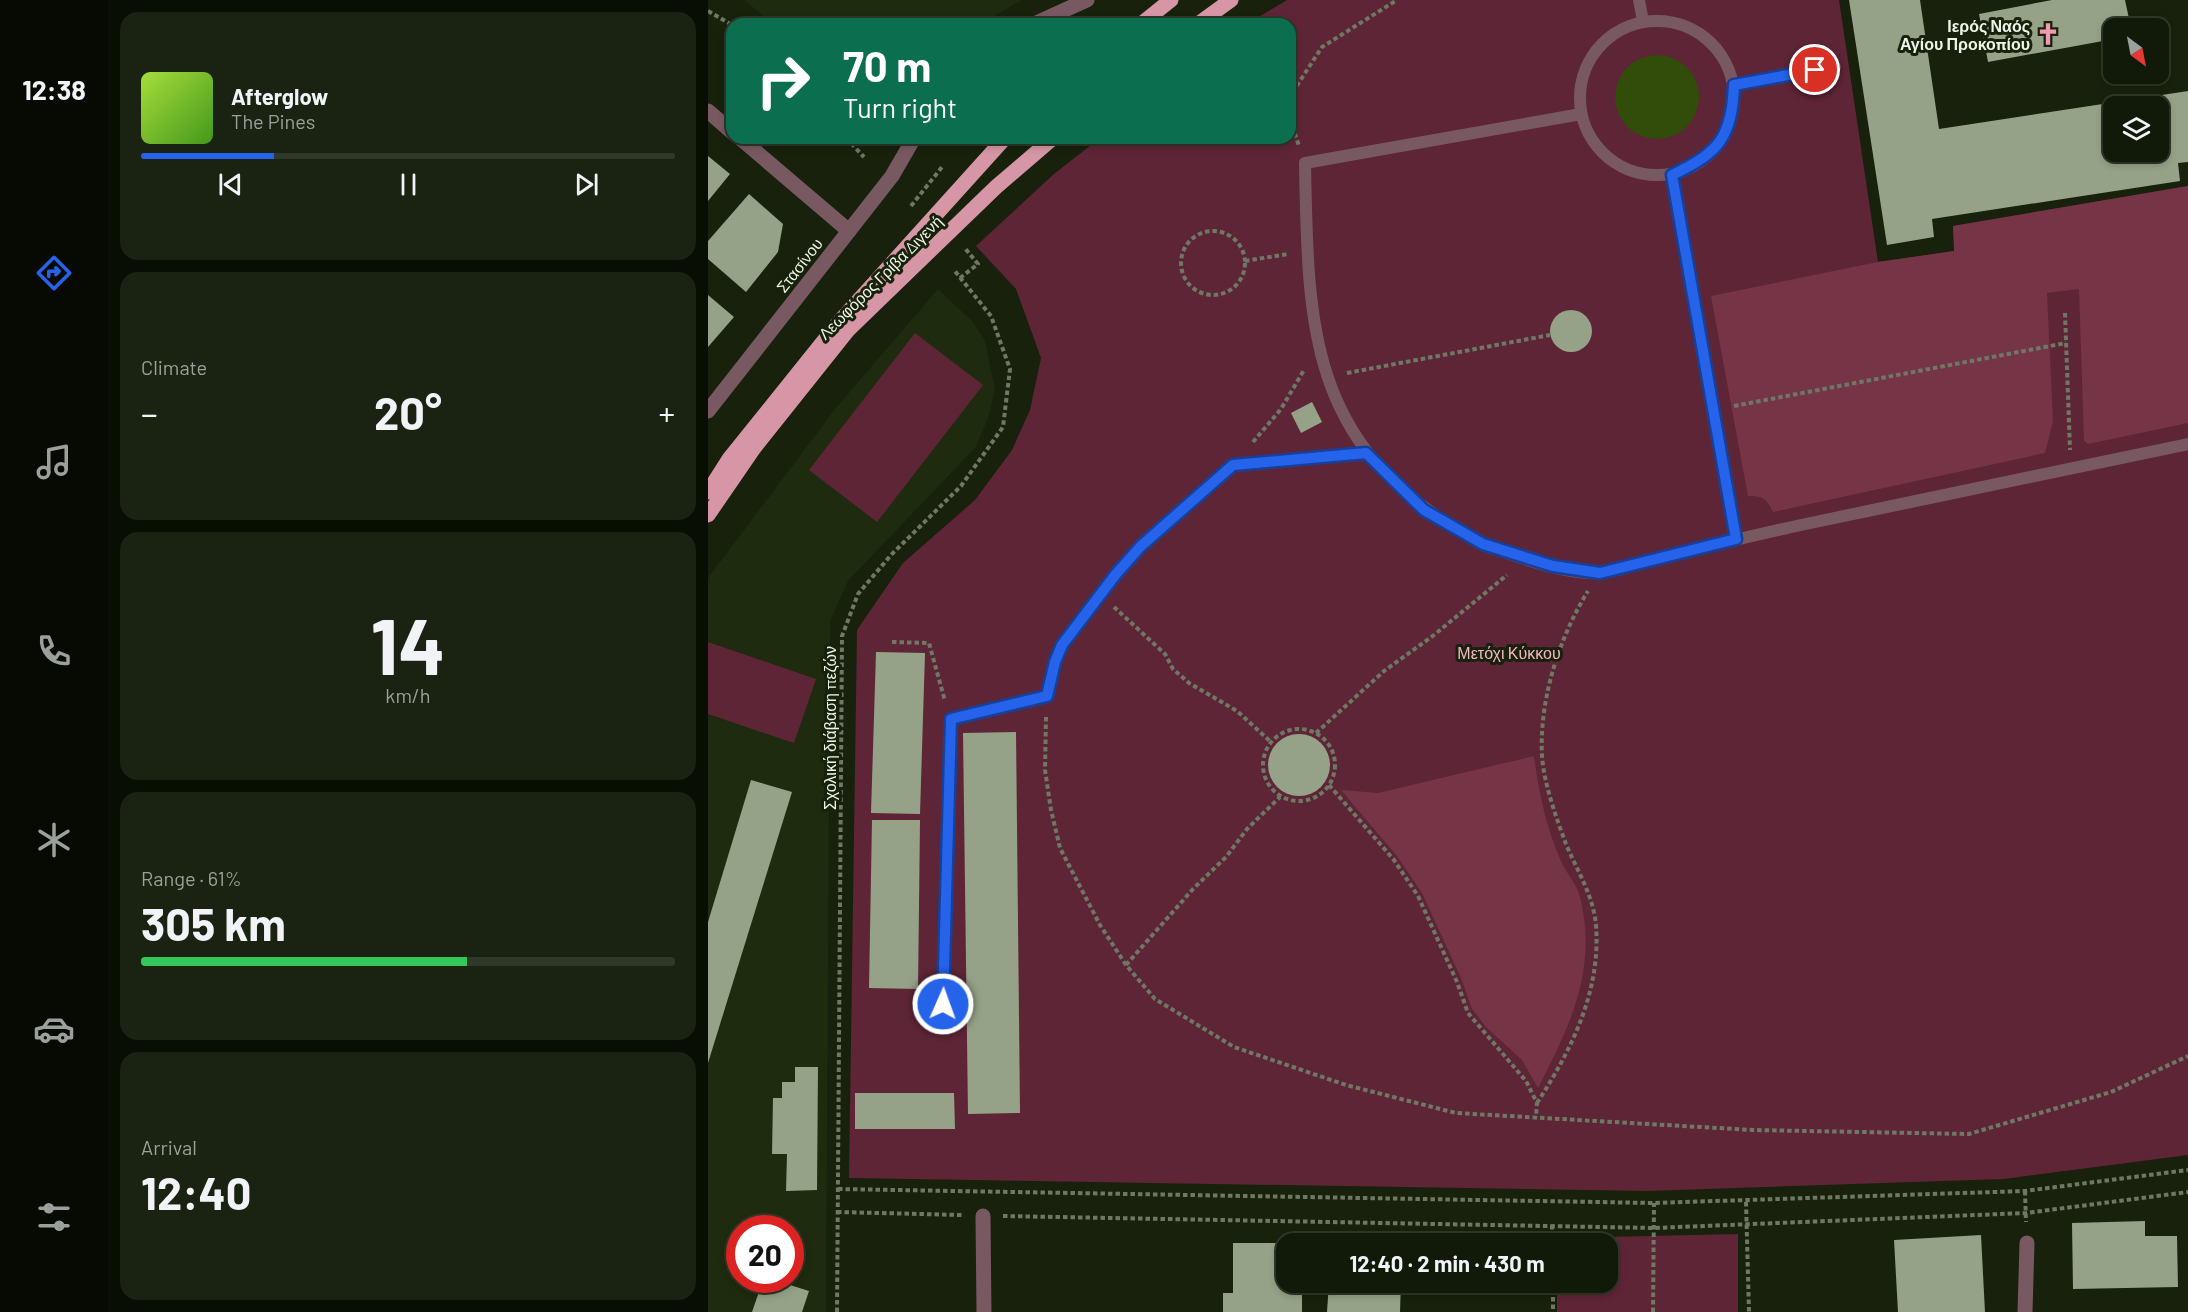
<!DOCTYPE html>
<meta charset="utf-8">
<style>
body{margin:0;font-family:Barlow,sans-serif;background:#1a2212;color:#f1f3f6;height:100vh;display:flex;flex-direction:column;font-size:22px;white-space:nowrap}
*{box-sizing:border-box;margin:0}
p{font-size:20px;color:#9ca09c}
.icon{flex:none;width:33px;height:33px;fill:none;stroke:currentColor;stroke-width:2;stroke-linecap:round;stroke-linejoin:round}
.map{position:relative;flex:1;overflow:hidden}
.drawer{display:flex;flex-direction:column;gap:12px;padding:12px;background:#090e04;width:600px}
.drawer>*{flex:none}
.banner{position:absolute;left:18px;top:18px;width:570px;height:126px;border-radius:18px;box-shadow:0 3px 9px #0003,0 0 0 2px #303829;background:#0b6e4f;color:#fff;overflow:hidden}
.needle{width:39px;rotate:148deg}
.controls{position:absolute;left:1395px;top:18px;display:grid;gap:12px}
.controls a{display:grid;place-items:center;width:66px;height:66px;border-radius:12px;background:#111908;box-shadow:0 3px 9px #0003,0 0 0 2px #303829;font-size:30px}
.speed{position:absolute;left:18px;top:1215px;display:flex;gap:12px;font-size:30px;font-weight:700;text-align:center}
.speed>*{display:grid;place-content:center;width:78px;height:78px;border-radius:50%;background:#111908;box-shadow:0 3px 9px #0003,0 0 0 2px #303829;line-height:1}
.speed .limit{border:9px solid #d22;background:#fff;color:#111}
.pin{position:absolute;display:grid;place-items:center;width:51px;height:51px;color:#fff;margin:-26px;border:3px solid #fff;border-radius:50%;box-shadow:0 2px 6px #0007}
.me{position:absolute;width:66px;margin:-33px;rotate:2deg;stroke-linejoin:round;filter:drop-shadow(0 0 4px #0008)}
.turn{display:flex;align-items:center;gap:21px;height:126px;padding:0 18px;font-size:27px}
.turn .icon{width:78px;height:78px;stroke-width:2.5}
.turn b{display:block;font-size:42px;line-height:51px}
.big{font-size:45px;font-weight:700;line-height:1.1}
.drawer .card{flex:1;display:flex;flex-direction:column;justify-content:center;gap:9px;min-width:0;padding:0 21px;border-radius:18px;background:#1a2212}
.drawer .dial{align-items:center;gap:0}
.dial b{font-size:78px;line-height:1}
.song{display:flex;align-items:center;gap:18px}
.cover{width:72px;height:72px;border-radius:9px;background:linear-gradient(135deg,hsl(80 70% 55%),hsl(100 70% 35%))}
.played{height:6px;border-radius:3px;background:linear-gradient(90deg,#2563eb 25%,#303829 25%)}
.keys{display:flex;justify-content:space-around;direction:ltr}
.heat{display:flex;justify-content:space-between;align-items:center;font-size:33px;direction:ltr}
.charge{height:9px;border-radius:4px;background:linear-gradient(90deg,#34c759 61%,#303829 0)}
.trip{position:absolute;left:568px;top:1233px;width:342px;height:60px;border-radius:18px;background:#111908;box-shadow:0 3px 9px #0003,0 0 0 2px #303829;font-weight:700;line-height:60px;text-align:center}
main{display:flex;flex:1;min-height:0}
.dock{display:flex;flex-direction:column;width:108px;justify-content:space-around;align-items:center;background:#070a03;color:#9ca09c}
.dock .icon{width:42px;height:42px}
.dock .on{color:#2563eb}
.dock b{font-size:27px;color:#f1f3f6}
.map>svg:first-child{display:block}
</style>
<main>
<nav class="dock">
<b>12:38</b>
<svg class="icon on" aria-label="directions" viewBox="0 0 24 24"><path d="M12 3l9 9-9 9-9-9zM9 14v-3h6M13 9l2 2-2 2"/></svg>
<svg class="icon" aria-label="music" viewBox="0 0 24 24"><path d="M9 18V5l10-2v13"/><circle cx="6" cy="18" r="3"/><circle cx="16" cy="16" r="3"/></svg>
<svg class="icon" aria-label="phone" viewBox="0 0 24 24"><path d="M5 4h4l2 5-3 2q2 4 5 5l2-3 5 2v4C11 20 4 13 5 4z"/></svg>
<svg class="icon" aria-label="climate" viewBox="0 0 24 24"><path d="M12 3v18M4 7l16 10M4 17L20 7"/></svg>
<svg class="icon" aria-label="car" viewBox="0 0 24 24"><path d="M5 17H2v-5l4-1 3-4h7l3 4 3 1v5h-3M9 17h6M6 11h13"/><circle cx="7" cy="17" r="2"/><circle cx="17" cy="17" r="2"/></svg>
<svg class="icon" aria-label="filters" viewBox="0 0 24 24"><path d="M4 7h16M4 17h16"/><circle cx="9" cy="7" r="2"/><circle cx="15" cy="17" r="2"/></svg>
</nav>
<section class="drawer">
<div class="card">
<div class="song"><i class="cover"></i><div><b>Afterglow</b><p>The Pines</p></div></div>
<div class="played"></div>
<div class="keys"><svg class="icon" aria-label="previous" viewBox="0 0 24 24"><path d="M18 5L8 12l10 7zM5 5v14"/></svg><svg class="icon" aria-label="pause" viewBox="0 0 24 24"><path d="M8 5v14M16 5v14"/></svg><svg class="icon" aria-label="next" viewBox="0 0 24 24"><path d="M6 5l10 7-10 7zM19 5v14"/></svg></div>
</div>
<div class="card"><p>Climate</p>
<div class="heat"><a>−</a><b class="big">20°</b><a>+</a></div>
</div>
<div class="card dial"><b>14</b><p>km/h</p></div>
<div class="card"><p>Range · 61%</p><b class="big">305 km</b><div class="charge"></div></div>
<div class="card"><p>Arrival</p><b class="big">12:40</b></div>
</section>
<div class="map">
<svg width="1480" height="1312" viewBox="0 0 1480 1312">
<rect width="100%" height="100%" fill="#17210b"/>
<!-- built -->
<g fill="#1e2b0e" fill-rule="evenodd">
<path d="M36 0H314L273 24H65Z"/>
<path d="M230 289 264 321 277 340 287 390 280 419 267 448 140 581 122 621 118 1312H0V578L127 409ZM32 1228H82V1280H32Z"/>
</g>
<!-- green -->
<g fill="#5e2536">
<path d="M579 0H1131L1170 262 1247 251 1245 226 1480 186V1155L1296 1179 940 1191 141 1178 149 630 195 563 267 500 304 450 322 410 333 358 308 289 268 246 346 174 392 138H582V24H539Z"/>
<path d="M207 333 275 385 169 522 101 470Z"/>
<path d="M0 642 108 679 86 743 0 714Z"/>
<path d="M1030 1234V1312H849V1283L900 1282V1244L850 1243V1238Z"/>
</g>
<!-- forest -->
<g fill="#763447">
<path d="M1480 186V423L1380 444 1376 441 1371 289 1339 293 1345 421 1337 453 1065 512C1059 499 1055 496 1040 496L1003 296 1170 262 1246 251 1245 226Z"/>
<path d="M826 756C831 793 838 827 853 861 858 873 869 884 872 897 890 969 862 1026 830 1088L814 1060 778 1027 764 1009 753 978 714 893 689 856 633 790 670 793Z"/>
</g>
<!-- water -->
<circle fill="#324c0a" cx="949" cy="97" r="42"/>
<!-- building -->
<g fill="#95a288" fill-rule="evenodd">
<path d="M1141 0H1212L1231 129 1480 91V162L1470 163 1472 181 1224 219 1226 237 1179 245ZM1406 106H1450V152H1406Z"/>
<path d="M1344 0H1417L1423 28H1406V39L1280 62 1271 14Z"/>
<path d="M0 156 22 174 0 201Z"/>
<path d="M41 194 75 224 70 252 38 292 0 259V241Z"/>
<path d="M0 295 26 317 0 347Z"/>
<circle cx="863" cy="331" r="21"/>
<path d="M604 402 614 422 593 433 583 413Z"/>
<path d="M168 652 217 653 212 814 163 813Z"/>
<path d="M308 732 312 1113 260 1114 255 733Z"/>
<circle cx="591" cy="765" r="31"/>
<path d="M43 780 84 792 0 1063V922Z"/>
<path d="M164 820H212L210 989 161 988Z"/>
<path d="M87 1067H110L109 1190 78 1191 79 1154H64L65 1098H74V1082H87Z"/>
<path d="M147 1093H246L247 1129H147Z"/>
<path d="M1437 1221V1236H1469L1470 1287 1365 1289 1364 1223Z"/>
<path d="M1273 1235 1277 1312H1190L1186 1240Z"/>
<path d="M525 1243H579V1282H594V1312H515V1293H525Z"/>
<path d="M55 1280H66L101 1291 94 1312H44Z"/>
<path d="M621 1282H693L692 1312H619Z"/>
</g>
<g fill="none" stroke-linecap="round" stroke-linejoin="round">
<!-- path -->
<g stroke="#6f7865" stroke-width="4" stroke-dasharray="4.5 3" stroke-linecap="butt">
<path d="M0 11 24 25"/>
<path d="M582 115 588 87 614 47 689 0"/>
<path d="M582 119 591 146"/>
<path d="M138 138 156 157"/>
<path d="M203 206 234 167"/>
<circle cx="505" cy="263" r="32"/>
<path d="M537 261 580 254"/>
<path d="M252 278 270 264 256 247"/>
<path d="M1357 313 1362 450"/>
<path d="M639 373 842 335"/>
<path d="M1026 406 1358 343"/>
<path d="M545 442 573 409 596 370"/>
<path d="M406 607 457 654 465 669 481 683 529 711 563 742"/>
<path d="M184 642 221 643 237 701"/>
<path d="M338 717 337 770 343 810 352 848 392 925 418 965 447 999 526 1047 638 1085 748 1113 1045 1130 1261 1134 1403 1092 1480 1056"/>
<circle cx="591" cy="765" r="36"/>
<path d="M608 733 676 671 726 635 799 575"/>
<path d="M621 785 686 860 710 896 749 982 760 1013 818 1081 829 1103 828 1117"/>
<path d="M418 965 485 889 518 857 539 829 572 797"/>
<path d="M829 1103C864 1049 893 991 888 925 885 894 869 871 858 844 848 817 836 784 834 756 831 700 851 638 880 591"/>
<path d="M130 1189 946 1203 1317 1191 1480 1170"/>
<path d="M1317 1191 1318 1222"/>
<path d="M1038 1202 1041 1312"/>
<path d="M129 1212 254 1215"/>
<path d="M295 1216 946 1228 1318 1213 1480 1192"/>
<path d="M844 1225V1244"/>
<path d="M845 1282V1312"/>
<path d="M129 1312 134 636 150 594 183 555 253 486 295 427 302 369 283 316 246 270"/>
<path d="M945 1312 946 1203"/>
</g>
<!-- service -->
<g stroke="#795961" stroke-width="12">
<path d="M931 0 935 21"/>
<circle cx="949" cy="98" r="77"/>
<path d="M1026 85 1127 67"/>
<path d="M873 114 597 163C600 324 600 441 752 531 786 551 853 575 892 573 913 571 935 562 955 557 1001 546 1047 535 1093 525 1222 498 1351 471 1480 444"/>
<path d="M964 175 1028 539"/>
<path d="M235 1004 243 719 340 696 347 662 354 645 409 574 433 546 525 465 658 453"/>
</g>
<!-- minor -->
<g stroke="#795961" stroke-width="15">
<path d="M326 24 379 0"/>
<path d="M0 111 24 132"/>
<path d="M32 138 141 231"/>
<path d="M0 411 184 176 206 138"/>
<path d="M275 1216 276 1312"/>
<path d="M1317 1312 1319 1243"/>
</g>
<!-- primary -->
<g stroke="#d696a5" stroke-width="15">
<path d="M433 24 463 0"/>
<path d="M490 24 523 0"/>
<path d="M0 492 21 459 131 322 297 138"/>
<path d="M0 515 46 448 140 330 288 187 345 138"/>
</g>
</g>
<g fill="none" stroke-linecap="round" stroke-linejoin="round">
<!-- route casing -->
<g stroke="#184099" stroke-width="15">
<path id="route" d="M235 1004 243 719 339 696 347 662 354 645 408 574 433 546 525 465 658 453 716 510 775 544 845 566 892 573 1028 539 964 175C1011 153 1024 137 1026 85L1107 70"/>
</g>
<!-- route -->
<use href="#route" stroke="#2563eb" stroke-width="10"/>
</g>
<!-- icons -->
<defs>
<g id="church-bare" transform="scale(1.8)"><path d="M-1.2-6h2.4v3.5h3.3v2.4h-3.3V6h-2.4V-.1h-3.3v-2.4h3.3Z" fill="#f29ab0" stroke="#17210b" stroke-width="2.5" paint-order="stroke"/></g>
</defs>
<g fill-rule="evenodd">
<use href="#church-bare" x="1340" y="34"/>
</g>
<g text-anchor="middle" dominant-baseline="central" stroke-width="6" stroke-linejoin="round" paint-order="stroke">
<!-- poi labels -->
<g font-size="16" font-weight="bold" fill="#edf5e7" stroke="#17210b" text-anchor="end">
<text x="1322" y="25">Ιερός Ναός<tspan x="1322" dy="18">Αγίου Προκοπίου</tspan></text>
</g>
<!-- street labels -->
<g font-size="16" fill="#edf5e7" stroke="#17210b">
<text transform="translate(91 265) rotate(-52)">Στασίνου</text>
<text transform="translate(172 277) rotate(-45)">Λεωφόρος Γρίβα Διγενή</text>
<text transform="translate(121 728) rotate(-90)">Σχολική διάβαση πεζών</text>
</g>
<!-- park labels -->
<g font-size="16" fill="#f5b6c5" stroke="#17210b">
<text x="801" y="652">Μετόχι Κύκκου</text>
</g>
</g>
</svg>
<div class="controls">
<a><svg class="needle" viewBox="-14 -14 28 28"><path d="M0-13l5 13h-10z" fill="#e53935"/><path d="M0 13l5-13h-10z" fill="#9ca09c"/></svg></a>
<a><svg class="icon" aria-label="layers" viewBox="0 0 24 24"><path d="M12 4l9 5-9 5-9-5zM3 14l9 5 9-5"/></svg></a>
</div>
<div class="speed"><div class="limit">20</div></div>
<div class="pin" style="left:1107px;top:70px;background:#d93025"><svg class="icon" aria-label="arrive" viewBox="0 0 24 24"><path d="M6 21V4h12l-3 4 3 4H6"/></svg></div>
<svg class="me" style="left:235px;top:1004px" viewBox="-20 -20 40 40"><circle r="17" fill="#2563eb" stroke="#fff" stroke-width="3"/><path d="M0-11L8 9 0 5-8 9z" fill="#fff"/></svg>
<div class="trip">12:40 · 2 min · 430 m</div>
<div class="banner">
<div class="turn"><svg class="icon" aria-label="right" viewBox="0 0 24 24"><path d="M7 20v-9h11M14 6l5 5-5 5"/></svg><div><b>70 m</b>Turn right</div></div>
</div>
</div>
</main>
